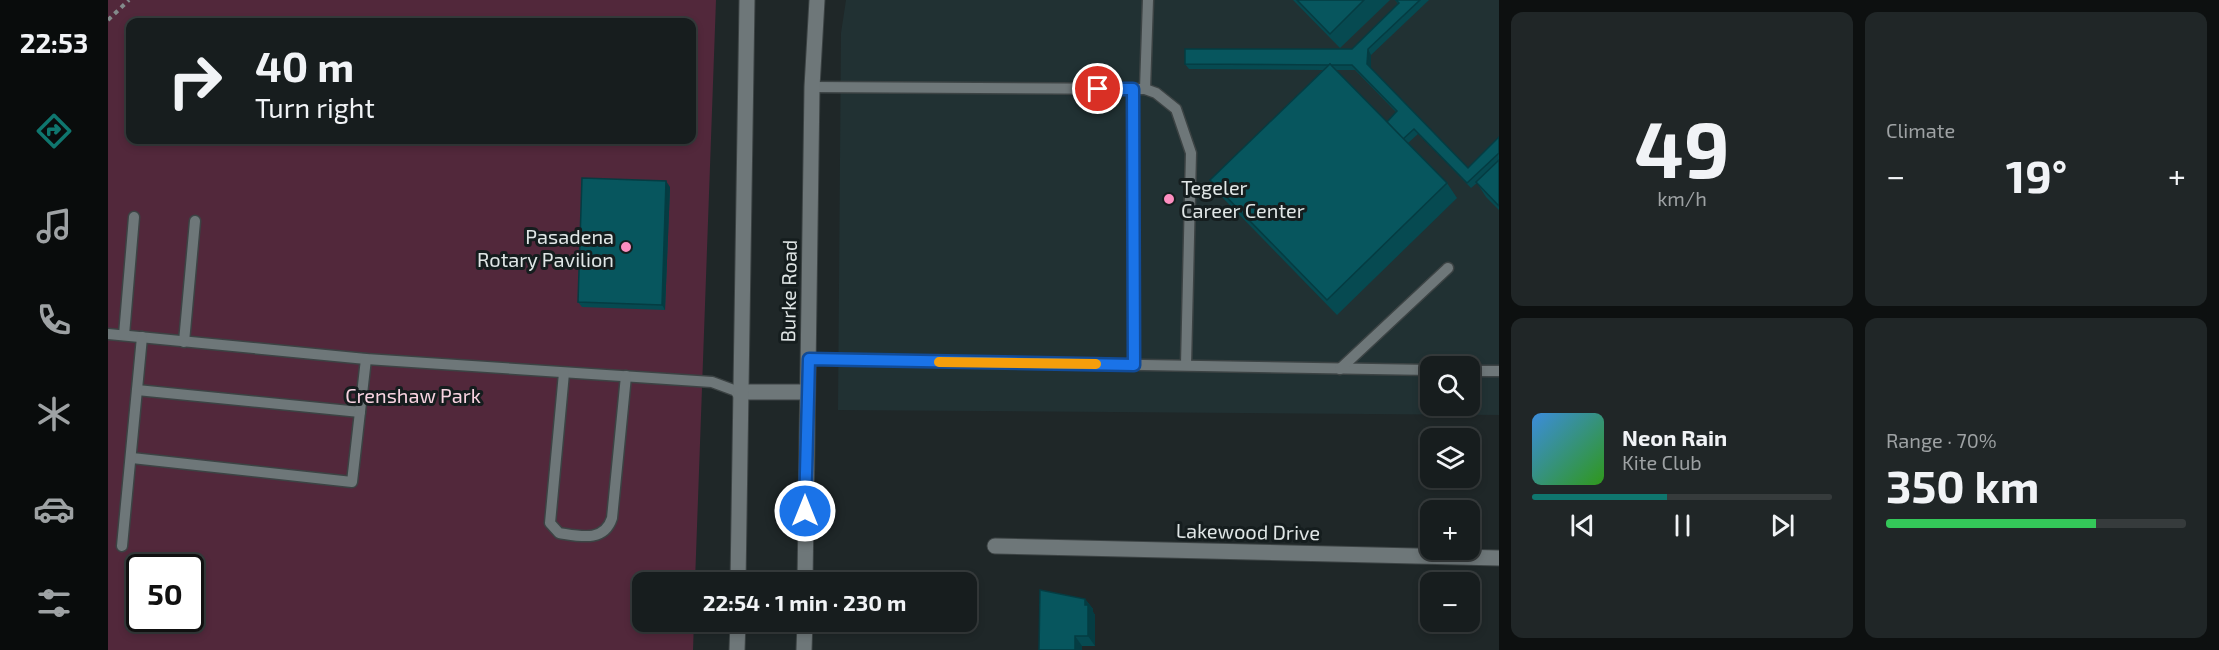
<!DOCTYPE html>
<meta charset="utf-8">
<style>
body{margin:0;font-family:"Exo 2",sans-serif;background:#202627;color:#f1f3f6;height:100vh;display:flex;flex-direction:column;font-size:22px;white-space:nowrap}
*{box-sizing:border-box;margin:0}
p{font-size:20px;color:#9ea2a4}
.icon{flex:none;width:33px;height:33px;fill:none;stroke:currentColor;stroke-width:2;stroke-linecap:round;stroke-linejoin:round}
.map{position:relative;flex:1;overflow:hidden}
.panel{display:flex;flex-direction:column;gap:12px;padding:12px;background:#0d1010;width:720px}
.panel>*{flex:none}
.guide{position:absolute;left:18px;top:18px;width:570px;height:126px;border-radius:12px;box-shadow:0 3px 9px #0003,0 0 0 2px #363b3c;background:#171d1e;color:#f1f3f6;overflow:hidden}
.tools{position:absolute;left:1312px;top:356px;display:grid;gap:12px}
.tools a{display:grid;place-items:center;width:60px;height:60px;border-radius:12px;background:#171d1e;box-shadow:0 3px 9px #0003,0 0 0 2px #363b3c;font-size:30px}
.speed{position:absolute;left:18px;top:554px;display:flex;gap:12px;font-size:30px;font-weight:700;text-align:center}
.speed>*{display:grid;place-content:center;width:78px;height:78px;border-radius:50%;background:#171d1e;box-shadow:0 3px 9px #0003,0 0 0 2px #363b3c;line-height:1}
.speed .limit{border:3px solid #111;border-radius:9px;background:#fff;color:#111}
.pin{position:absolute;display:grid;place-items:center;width:51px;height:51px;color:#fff;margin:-26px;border:3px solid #fff;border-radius:50%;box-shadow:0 2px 6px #0007}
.me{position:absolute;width:66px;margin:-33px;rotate:0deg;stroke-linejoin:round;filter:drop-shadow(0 0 4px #0008)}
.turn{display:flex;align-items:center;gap:21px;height:126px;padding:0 30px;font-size:27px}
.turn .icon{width:78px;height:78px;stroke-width:2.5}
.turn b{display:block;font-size:42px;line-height:51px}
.big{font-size:45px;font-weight:700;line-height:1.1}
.panel .card{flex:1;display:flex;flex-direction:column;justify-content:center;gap:9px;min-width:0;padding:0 21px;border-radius:12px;background:#202627}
.panel .dial{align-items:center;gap:0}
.dial b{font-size:78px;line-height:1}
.song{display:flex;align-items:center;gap:18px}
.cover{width:72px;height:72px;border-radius:9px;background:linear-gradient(135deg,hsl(210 70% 55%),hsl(110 70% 35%))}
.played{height:6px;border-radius:3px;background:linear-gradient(90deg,#0f766e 45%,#363b3c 45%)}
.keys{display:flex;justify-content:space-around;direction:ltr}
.heat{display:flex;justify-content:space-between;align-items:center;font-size:33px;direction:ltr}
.charge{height:9px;border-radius:4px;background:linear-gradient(90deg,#34c759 70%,#363b3c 0)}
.panel .tiles{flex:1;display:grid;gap:12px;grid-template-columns:repeat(2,1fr)}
.trip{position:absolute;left:524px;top:572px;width:345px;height:60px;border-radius:12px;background:#171d1e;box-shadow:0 3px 9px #0003,0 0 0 2px #363b3c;font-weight:700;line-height:60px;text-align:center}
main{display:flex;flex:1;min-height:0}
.menu{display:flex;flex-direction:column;width:108px;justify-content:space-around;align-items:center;background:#090c0c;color:#9ea2a4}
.menu .icon{width:42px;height:42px}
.menu .selected{color:#0f766e}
.menu b{font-size:27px;color:#f1f3f6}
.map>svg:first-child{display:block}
</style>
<main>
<nav class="menu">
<b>22:53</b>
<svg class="icon selected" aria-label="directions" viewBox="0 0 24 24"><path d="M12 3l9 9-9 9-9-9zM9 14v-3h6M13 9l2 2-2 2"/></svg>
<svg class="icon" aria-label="music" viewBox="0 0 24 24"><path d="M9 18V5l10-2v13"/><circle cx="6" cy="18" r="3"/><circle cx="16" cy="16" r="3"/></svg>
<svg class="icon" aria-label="phone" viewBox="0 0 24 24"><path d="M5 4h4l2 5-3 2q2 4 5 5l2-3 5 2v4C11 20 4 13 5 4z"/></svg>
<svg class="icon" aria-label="climate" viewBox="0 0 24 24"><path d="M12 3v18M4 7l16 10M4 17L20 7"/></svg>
<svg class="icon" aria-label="car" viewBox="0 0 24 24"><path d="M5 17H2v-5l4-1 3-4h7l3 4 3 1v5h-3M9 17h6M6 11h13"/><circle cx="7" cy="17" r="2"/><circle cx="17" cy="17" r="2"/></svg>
<svg class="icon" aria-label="filters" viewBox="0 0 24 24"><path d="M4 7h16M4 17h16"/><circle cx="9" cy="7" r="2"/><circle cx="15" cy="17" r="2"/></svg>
</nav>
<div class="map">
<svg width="1391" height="650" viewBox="0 0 1391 650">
<rect width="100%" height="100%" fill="#1f2728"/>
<!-- built -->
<path fill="#213133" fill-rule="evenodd" d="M738 0H1391V415L730 410 733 33ZM1323 366H1362V405H1323Z"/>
<!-- green -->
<path fill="#52283b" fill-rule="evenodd" d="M0 0H608L587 582H534V621H586L585 650H0ZM22 22H584V140H22ZM32 567H82V618H32Z"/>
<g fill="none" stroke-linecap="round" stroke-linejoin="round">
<!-- lane casing -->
<g stroke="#3c4344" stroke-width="13">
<g id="lane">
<path d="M704 87 1037 89 1048 93 1068 109 1083 153 1078 365"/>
<path d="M1025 89 1026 365"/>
<path d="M1037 89 1040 0"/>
<path d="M0 334 258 359 604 382 631 392"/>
<path d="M16 335 26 217"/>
<path d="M76 342 87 221"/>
<path d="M701 359 1323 370"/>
<path d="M1232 369 1340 268"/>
<path d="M1362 371H1391"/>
<path d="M456 373 442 523 451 533C471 536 496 543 504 518L518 376"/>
<path d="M29 390 252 412"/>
<path d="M24 458 244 482 258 359"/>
<path d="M14 546 34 337"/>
</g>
</g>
<!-- street casing -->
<g stroke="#3c4344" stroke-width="17">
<path id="street" d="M887 546 1391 558"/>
</g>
<!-- secondary casing -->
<g stroke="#3c4344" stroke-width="17">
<g id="secondary">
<path d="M631 392H698"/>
<path d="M630 582 639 0"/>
<path d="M697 582 704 87 709 0"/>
<path d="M629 650 630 621"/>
<path d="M696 650 697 621"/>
</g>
</g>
<!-- path -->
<path stroke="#838a8b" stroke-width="4" stroke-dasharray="4.5 4.5" stroke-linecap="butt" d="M0 20 21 0"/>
<!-- lane -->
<use href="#lane" stroke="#6e7779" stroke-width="10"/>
<!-- street -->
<use href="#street" stroke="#6e7779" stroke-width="15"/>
<!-- secondary -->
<use href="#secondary" stroke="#6e7779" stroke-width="15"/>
</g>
<!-- wall -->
<g fill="#064a51" fill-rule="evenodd">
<path d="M1185 0H1282L1232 48Z"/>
<path d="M1287 0H1321L1263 55V68L1360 168 1391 137V210L1378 197 1369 183 1363 188 1310 134 1300 143 1339 183 1349 198 1229 315 1112 195 1102 180 1215 70 1081 69 1077 64 1244 49 1290 4ZM1228 70H1247L1288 112 1279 122Z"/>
<path d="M562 187 557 310 474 307 470 302Z"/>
<path d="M977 599 985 609V612L987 615V646H974V650H931Z"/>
</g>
<!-- shaded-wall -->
<g fill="#053c42">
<path d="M1260 49 1263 55V69L1259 64Z"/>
<path d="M558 181 562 187 557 310 554 305Z"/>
<path d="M977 599 985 609V612L987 615V646L980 636Z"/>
<path d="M967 636 974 646V650H967Z"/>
</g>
<!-- building -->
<g fill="#07565e" stroke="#053c42" stroke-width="1.5">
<path d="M1189 0H1256L1222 34Z"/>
<path d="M1288 0H1312L1260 49 1259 64 1360 168 1391 137V153L1359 183 1306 129 1295 139 1279 122 1289 111 1244 65H1223L1222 64 1221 65 1077 64V49H1244L1291 3Z"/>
<path d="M1222 64 1339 183 1219 300 1102 180Z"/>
<path d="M1391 160V206L1368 182Z"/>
<path d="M474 178 558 181 554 305 470 302Z"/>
<path d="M932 590 977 599V605H980V636H967V650H931Z"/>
</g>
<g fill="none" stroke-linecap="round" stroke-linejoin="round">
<!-- route casing -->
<g stroke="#114b97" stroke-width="15">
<path id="route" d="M697 511 701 359 1026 365 1025 89H990"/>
</g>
<!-- route -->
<use href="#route" stroke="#1a73e8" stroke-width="10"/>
<!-- slow -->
<path stroke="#f59e0b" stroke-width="10" d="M831 362 988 364"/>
</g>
<!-- markers -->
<g fill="#fd8ec0" stroke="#151d1e" stroke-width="2">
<circle cx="1061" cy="199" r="6"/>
<circle cx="518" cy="247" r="6"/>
</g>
<g text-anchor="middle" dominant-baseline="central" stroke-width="6" stroke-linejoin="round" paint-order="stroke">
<!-- poi labels -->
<g font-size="20" fill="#e0e6e6" stroke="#151d1e" text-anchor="start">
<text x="1073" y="187">Tegeler<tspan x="1073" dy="23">Career Center</tspan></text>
<text x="506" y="236" text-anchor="end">Pasadena<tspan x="506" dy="23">Rotary Pavilion</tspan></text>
</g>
<!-- street labels -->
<g font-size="20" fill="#e0e6e6" stroke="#151d1e">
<text transform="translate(680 291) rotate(-89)">Burke Road</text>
<text transform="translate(1140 531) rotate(1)">Lakewood Drive</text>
</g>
<!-- park labels -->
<g font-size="20" fill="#f9d3e1" stroke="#151d1e">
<text x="305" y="395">Crenshaw Park</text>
</g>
</g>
</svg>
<div class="tools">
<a><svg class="icon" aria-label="search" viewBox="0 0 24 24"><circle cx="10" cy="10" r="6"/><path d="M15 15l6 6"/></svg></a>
<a><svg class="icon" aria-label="layers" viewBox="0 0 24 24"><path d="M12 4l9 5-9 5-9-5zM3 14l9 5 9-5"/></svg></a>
<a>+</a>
<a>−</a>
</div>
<div class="speed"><div class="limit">50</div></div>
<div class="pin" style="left:990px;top:89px;background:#d93025"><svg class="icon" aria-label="arrive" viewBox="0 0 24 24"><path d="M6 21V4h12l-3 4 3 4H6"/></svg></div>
<svg class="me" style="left:697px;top:511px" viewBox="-20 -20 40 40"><circle r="17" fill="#1a73e8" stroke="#fff" stroke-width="3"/><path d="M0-11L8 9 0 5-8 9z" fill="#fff"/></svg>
<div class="trip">22:54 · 1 min · 230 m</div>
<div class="guide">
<div class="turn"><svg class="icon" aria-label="right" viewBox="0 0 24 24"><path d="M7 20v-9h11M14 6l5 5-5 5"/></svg><div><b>40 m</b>Turn right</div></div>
</div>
</div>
<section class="panel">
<div class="tiles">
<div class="card dial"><b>49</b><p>km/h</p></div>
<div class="card"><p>Climate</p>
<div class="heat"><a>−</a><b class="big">19°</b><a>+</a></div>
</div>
<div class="card">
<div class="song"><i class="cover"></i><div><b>Neon Rain</b><p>Kite Club</p></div></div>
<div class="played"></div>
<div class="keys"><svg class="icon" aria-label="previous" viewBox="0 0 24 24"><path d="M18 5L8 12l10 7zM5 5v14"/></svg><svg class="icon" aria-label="pause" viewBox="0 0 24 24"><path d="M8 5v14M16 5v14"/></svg><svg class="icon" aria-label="next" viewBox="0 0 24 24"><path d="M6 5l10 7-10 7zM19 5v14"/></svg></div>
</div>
<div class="card"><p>Range · 70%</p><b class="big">350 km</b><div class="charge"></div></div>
</div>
</section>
</main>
